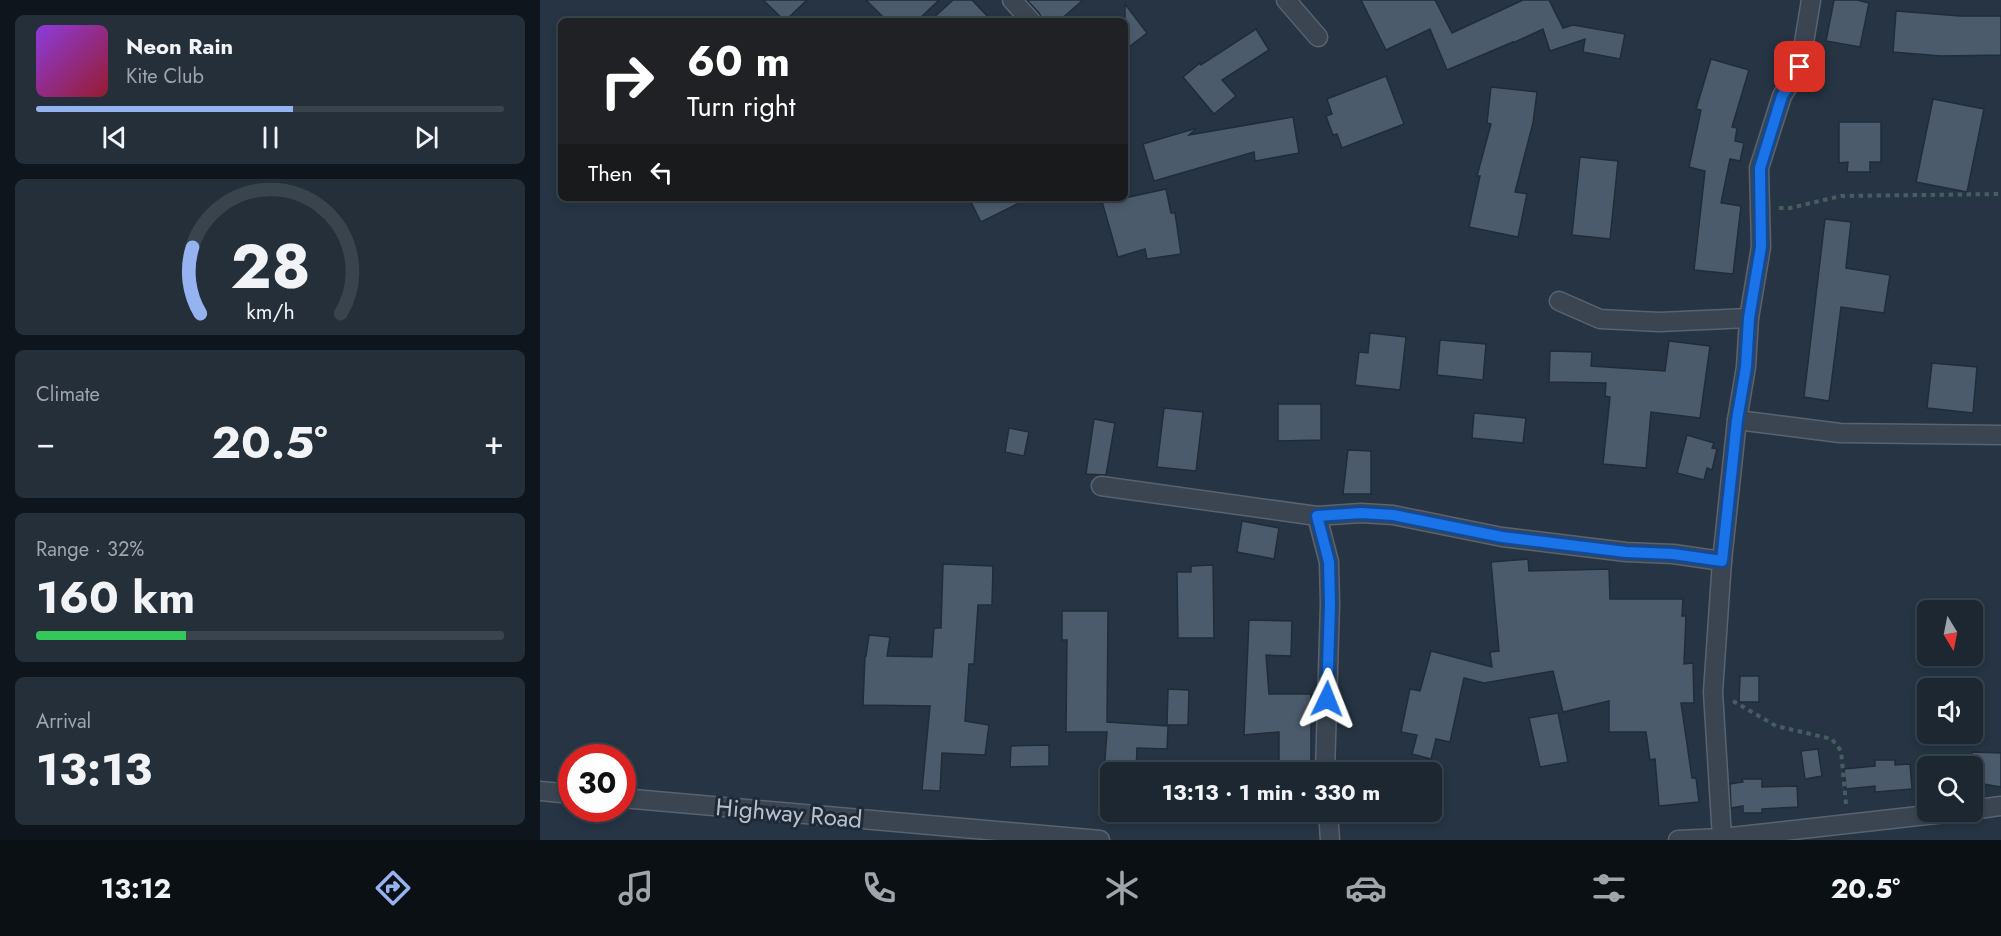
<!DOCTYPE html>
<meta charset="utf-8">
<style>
body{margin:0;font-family:Jost,sans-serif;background:#252f3a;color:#f1f3f6;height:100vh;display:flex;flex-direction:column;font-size:22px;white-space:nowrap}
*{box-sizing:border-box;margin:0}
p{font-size:20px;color:#a0a5ac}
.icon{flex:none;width:33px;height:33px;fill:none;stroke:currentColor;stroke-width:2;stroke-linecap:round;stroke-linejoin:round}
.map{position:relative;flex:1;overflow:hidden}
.side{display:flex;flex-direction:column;gap:15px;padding:15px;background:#0f151c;width:540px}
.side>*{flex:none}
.hud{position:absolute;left:18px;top:18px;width:570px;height:183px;border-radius:9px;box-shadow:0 3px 9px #0003,0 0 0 2px #3a444d;background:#202124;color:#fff;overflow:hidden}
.needle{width:39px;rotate:170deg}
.fabs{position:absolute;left:1377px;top:600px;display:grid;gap:12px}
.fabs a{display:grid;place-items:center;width:66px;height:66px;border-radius:9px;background:#1c2732;box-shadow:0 3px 9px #0003,0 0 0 2px #3a444d;font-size:30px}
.speed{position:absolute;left:18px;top:744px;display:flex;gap:12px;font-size:30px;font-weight:700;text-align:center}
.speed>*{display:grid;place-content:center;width:78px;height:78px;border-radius:50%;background:#1c2732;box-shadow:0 3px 9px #0003,0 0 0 2px #3a444d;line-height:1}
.speed .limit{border:9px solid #d22;background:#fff;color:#111}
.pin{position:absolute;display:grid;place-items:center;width:51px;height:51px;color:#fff;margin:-26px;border-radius:12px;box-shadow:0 3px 9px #0006}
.me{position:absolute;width:66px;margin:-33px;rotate:2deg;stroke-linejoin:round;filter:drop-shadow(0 0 4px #0008)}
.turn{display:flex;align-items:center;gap:21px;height:126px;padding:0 30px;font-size:27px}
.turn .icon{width:78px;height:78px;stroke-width:2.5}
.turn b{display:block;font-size:42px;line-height:51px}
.then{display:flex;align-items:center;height:57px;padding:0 30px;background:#0003;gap:12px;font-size:22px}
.big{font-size:45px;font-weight:700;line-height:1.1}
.side .card{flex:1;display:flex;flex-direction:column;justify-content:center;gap:9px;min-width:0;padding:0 21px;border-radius:9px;background:#252f3a}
.side .dial{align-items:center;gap:0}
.dial svg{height:156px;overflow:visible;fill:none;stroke:#3a444d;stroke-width:7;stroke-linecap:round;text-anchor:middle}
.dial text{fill:#f1f3f6;stroke:none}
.song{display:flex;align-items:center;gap:18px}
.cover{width:72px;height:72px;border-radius:9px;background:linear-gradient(135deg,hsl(270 70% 55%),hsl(350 70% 35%))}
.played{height:6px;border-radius:3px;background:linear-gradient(90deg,#95b2f1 55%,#3a444d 55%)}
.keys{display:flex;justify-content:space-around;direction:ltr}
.heat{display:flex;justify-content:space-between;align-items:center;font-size:33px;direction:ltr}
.charge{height:9px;border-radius:4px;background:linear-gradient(90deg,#34c759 32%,#3a444d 0)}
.trip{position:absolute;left:560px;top:762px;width:342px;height:60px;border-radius:9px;background:#1c2732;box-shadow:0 3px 9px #0003,0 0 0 2px #3a444d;font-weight:700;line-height:60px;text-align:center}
.tabs{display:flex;height:96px;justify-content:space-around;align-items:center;background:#0b1014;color:#a0a5ac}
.tabs .icon{width:42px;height:42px}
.tabs .selected{color:#95b2f1}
.tabs b{font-size:27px;color:#f1f3f6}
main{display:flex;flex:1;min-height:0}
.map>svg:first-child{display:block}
</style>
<main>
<section class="side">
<div class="card">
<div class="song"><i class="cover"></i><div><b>Neon Rain</b><p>Kite Club</p></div></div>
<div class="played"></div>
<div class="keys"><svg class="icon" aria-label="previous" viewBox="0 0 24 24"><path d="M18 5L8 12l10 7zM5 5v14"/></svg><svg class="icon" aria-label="pause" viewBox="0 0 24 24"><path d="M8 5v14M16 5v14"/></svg><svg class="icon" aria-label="next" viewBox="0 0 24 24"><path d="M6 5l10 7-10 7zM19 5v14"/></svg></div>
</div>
<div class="card dial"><svg viewBox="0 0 100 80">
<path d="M14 69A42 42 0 1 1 86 69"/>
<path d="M14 69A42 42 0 0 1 10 35" stroke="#95b2f1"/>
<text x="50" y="56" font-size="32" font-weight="700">28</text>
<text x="50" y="72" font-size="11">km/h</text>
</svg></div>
<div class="card"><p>Climate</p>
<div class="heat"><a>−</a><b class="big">20.5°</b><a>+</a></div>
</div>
<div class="card"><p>Range · 32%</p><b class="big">160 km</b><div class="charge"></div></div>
<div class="card"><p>Arrival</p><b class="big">13:13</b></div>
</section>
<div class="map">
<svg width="1461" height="840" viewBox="0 0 1461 840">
<rect width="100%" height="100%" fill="#263443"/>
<!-- building -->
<g fill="#4c5b6c" stroke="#212c3a" stroke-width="1.5">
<path d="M223 0H267L245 21Z"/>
<path d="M326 0H399L377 21H347Z"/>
<path d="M413 0H432L452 21H390Z"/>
<path d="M487 0H543L519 21H503L499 13Z"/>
<path d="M821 0H895L912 33 983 0H1009L1023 28 1033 25 1085 34 1080 59 1043 52 1045 39 1010 51 1003 29 973 43V42L907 70 890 29 846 50Z"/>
<path d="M1294 0H1317L1329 3 1320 47 1286 41Z"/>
<path d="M585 4 607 33 585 50Z"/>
<path d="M1356 11 1420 16H1461V55L1401 56 1353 52Z"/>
<path d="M716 29 729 50 682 80 696 96 674 114 643 77 660 63 661 65Z"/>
<path d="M1171 59 1209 70 1192 127 1197 128 1195 141 1204 143 1200 161 1190 159 1181 203 1201 206 1193 274 1154 270 1165 171 1149 167 1161 110 1156 109Z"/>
<path d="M846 76 864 124 802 148 797 134 793 135 786 116 792 114 787 99Z"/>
<path d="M951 87 997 92 993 123 975 192 987 194 978 237 929 227 940 176H937L951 124 947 123Z"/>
<path d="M1393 99 1444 109 1427 192 1376 182Z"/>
<path d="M753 117 759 153 715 161 714 152 614 181 603 144 657 128 649 135Z"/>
<path d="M1299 122H1341V162H1330V172H1307L1308 162 1299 163Z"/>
<path d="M1040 157 1078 161 1070 239 1032 235Z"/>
<path d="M626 189 631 213H635L641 254 607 259 605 249 578 257 561 198H585Z"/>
<path d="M429 198H489L441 222Z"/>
<path d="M1285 219 1311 222 1306 268 1350 275 1344 313 1301 307 1289 401 1264 397Z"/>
<path d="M830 333 866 337 860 390 815 385 819 352 828 353Z"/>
<path d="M900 340 946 344 943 380 897 375Z"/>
<path d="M1129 341 1170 346 1160 418 1111 412 1106 468 1063 464 1070 397 1065 396 1066 383 1009 382 1010 351 1052 352 1051 366 1125 371Z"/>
<path d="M1392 363 1437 367 1433 413 1387 408Z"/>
<path d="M738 404H781V440L738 441Z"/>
<path d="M624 408 663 412 656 471 617 467Z"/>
<path d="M934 413 986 418 983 443 932 438Z"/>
<path d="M554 419 575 423 566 475 546 474Z"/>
<path d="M469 428 489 432 484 456 465 452Z"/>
<path d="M1147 435 1174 443 1172 448 1177 449 1172 470 1167 468 1164 480 1137 473Z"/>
<path d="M808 450 831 451V494H803Z"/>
<path d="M702 521 739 528 734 559 697 552Z"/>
<path d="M988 559 989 571 1069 569 1070 599H1143L1142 616H1146L1144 664 1153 663 1154 703H1141L1152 778H1156L1159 802 1119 806 1115 759 1110 760 1106 732H1069V701L1023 712 1013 671 944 683 924 678 910 742 896 739 891 759 872 754 877 735 861 732 870 689 880 691 891 651 952 667 950 652 959 651 951 562Z"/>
<path d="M403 564 453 566 452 605H438L434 664H429L425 721 449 725 445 755 402 753 400 791 382 790 390 706 323 705 325 656H326L329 635 350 637 347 656 392 657 394 628H401Z"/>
<path d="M673 565 674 638H638L637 572H651V566Z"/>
<path d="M522 611H568L567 722 628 726 627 749 597 748 596 772H564L567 732H526L527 640H522Z"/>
<path d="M709 620 752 621 751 656 726 655 729 694H771V769H739V732L704 735Z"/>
<path d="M1200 676H1219V702H1199Z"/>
<path d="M628 689 649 690 648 725H627Z"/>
<path d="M1018 713 1028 762 1000 767 989 718Z"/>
<path d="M509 745V766L470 767 471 746Z"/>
<path d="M1278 749 1282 776 1265 779 1261 751Z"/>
<path d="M1432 752 1461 753V787L1432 782Z"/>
<path d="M1335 760H1355V765L1370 764 1372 789 1335 792V786L1306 789 1304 769 1335 766Z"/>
<path d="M1202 779H1222V787L1257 786 1258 807 1222 809V813H1203V806L1191 808 1190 784 1203 782Z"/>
</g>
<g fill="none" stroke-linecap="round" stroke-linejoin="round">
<!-- minor casing -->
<g stroke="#596370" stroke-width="21">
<g id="minor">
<path d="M472 0 491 21"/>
<path d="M746 0 778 37"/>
<path d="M1019 301 1060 319 1119 322 1209 318"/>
<path d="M1197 420 1300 433 1461 435"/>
<path d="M561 486 777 516 821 513 853 515 962 537 1086 552 1133 554 1182 561"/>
<path d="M777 516 789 562 790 604 785 772"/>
<path d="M0 791 32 794"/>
<path d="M82 798 560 840"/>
<path d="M1432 810 1461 806"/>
<path d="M788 812 790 840"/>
<path d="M1182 838 1173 692 1182 561 1197 420 1206 367 1209 318 1221 247 1219 168 1242 96 1260 67 1271 0"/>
<path d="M1138 840 1182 838 1414 812"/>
</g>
</g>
<!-- path -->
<g stroke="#475e60" stroke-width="4" stroke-dasharray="4.5 4.5" stroke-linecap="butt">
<path d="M1239 208H1250L1301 196 1461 194"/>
<path d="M1193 701 1236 726 1292 739 1301 751 1306 804"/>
</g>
<!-- minor -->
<use href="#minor" stroke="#3b4552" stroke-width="18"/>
</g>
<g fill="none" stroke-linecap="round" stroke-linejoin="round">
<!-- route casing -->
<g stroke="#114b97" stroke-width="15">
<path id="route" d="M787 699 790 604 789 562 777 516 821 513 853 515 962 537 1086 552 1133 554 1182 561 1197 420 1206 367 1209 318 1221 247 1220 168 1242 96 1260 67"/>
</g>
<!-- route -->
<use href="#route" stroke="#1a73e8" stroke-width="10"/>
</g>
<g text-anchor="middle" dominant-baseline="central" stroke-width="6" stroke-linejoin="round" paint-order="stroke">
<!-- street labels -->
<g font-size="24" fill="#b8c0cc" stroke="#1f2a38">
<text transform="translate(249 813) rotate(5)">Highway Road</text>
</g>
</g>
</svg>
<div class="fabs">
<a><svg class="needle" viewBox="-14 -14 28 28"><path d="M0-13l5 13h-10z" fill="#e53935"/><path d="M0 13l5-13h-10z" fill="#a0a5ac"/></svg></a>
<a><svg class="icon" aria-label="sound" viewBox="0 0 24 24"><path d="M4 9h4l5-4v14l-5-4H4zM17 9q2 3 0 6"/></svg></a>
<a><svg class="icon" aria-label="search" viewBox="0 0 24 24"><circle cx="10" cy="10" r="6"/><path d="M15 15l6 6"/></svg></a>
</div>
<div class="speed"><div class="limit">30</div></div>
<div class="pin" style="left:1260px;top:67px;background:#d93025"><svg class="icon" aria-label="arrive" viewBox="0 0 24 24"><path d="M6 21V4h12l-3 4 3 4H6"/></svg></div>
<svg class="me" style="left:787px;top:699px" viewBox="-20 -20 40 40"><path d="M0-17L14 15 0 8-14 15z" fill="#1a73e8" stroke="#fff" stroke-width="4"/></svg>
<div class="trip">13:13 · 1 min · 330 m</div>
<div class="hud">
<div class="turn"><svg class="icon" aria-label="right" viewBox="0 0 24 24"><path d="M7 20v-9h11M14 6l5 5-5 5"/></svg><div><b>60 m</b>Turn right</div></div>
<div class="then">Then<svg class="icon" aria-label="left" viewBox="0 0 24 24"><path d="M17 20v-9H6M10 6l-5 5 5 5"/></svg></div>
</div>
</div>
</main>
<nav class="tabs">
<b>13:12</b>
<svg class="icon selected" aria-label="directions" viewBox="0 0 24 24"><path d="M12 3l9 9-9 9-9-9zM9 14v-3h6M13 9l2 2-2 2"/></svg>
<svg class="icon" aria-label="music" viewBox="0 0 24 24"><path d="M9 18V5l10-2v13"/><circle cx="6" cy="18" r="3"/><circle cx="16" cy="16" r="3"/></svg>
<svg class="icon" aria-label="phone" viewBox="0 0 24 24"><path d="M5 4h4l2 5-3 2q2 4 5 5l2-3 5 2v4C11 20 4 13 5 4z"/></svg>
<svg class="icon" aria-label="climate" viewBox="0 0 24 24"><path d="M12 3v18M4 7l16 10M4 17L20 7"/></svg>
<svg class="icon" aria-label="car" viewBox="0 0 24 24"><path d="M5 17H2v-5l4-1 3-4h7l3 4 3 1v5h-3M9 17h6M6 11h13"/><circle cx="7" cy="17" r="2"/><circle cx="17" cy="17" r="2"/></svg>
<svg class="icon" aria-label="filters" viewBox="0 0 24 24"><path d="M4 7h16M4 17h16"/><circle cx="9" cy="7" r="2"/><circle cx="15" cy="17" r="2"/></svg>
<b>20.5°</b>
</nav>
